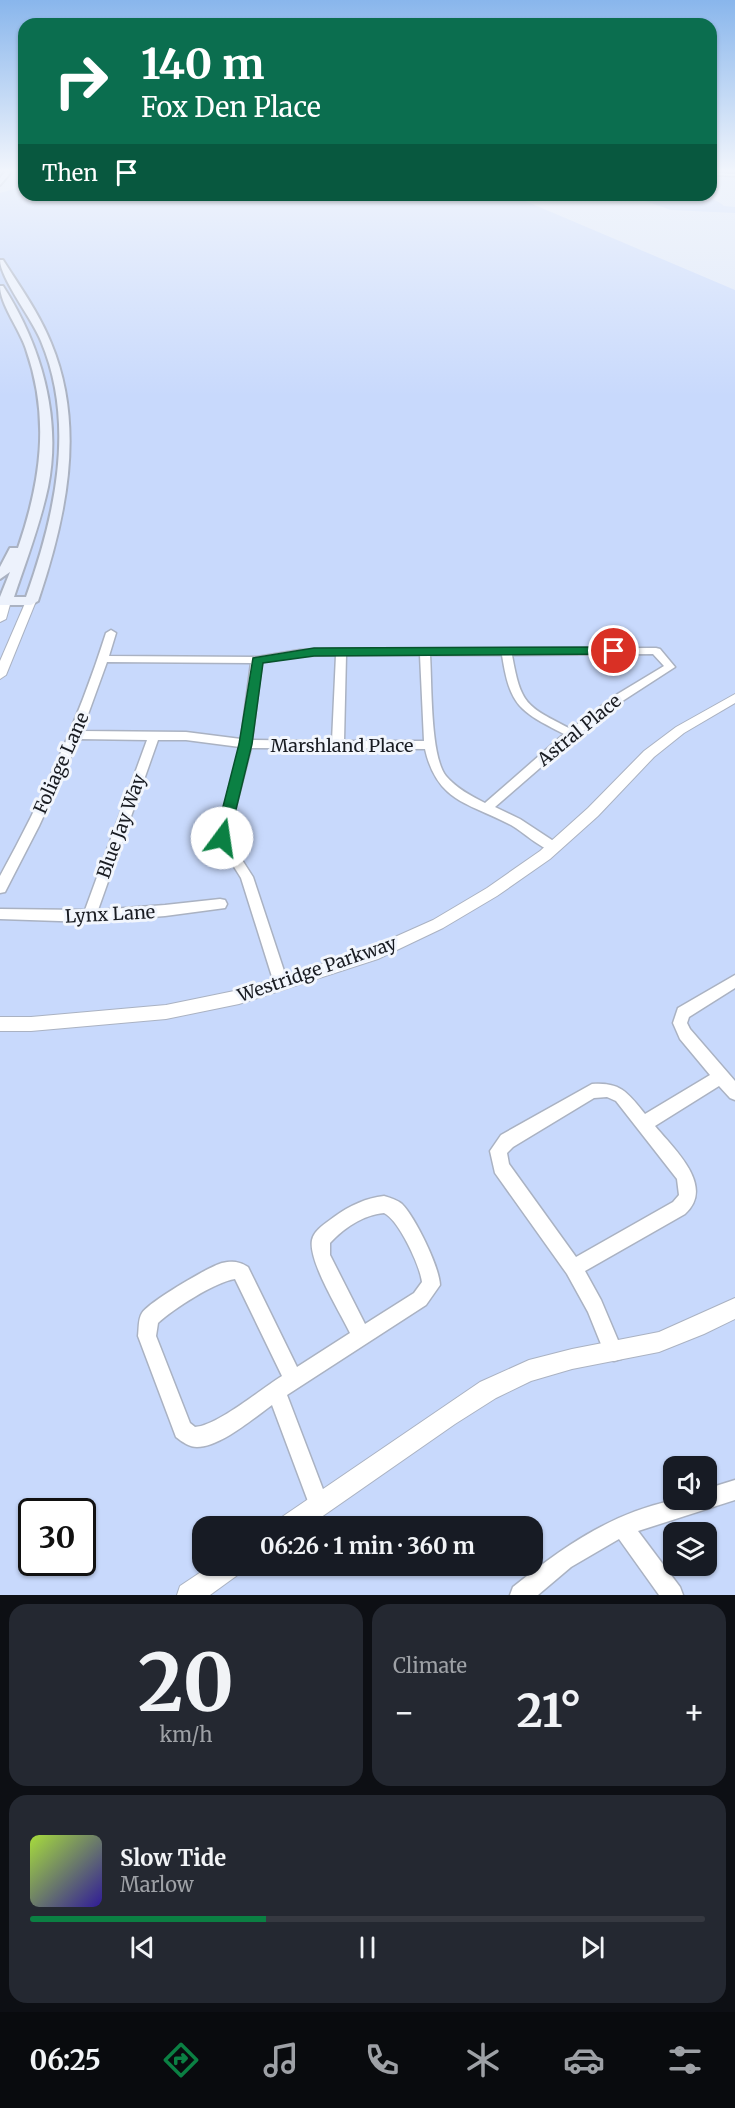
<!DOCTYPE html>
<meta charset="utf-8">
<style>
body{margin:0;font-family:Merriweather,serif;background:#242831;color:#f1f3f6;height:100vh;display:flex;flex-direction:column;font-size:22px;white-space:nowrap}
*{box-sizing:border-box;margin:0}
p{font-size:20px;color:#9ea1a6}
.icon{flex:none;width:33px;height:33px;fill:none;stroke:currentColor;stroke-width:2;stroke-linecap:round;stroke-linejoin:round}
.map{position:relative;height:1595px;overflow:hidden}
.drawer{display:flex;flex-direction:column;gap:9px;padding:9px;background:#0d0f14;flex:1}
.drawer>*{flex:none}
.banner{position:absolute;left:18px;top:18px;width:699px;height:183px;border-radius:18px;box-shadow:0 2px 4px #0004;background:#0b6e4f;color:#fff;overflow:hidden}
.controls{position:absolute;left:663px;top:1456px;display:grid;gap:12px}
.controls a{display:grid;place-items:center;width:54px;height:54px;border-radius:12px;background:#171b24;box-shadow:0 2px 4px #0004;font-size:30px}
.speed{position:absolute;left:18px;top:1498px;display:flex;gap:12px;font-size:30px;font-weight:700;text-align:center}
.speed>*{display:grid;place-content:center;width:78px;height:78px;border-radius:50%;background:#171b24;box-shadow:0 2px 4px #0004;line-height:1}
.speed .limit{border:3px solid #111;border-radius:9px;background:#fff;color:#111}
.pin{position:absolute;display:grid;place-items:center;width:51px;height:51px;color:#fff;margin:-26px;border:3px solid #fff;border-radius:50%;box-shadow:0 2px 6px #0007}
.me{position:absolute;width:66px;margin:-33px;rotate:14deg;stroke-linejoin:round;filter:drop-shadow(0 0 4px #0008)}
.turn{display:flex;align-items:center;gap:21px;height:126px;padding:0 24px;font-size:27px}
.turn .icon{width:78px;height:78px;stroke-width:2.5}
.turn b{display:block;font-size:42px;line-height:51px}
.then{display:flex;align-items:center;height:57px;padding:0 24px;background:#0003;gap:12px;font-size:22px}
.big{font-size:45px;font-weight:700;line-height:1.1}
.drawer .tile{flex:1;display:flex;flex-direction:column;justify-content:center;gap:9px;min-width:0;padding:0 21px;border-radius:18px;background:#242831}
.drawer .dial{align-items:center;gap:0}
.dial b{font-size:78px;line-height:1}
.song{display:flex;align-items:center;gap:18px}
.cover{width:72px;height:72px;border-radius:9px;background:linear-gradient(135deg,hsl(80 70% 55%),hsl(250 70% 35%))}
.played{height:6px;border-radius:3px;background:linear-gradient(90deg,#0b8043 35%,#363941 35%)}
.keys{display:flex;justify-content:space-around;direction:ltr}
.heat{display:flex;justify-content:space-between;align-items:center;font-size:33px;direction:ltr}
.drawer .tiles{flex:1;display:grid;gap:9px;grid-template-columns:1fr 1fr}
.tile:last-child{grid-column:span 2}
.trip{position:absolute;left:192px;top:1516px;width:351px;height:60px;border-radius:18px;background:#171b24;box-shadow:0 2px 4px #0004;font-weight:700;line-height:60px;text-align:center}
.menu{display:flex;height:96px;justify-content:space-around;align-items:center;background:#090b0e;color:#9ea1a6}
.menu .icon{width:42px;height:42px}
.menu .active{color:#0b8043}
.menu b{font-size:27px;color:#f1f3f6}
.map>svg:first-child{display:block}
</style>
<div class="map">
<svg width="735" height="1595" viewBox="0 0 735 1595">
<rect width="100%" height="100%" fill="#e0e9f9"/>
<!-- green -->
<g fill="#c8d9fc" fill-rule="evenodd">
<path d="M24 182V195H511L735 290V1595H0V193L21 187ZM674 1467H706V1500H674ZM32 1512H82V1563H32ZM202 1527H532V1566H202ZM674 1533H706V1566H674Z"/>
<path d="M628 195C652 195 707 189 724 206L735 207V213L671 210Z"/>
</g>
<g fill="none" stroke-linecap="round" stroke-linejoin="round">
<!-- minor casing -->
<g stroke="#aab2c2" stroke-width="3">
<g id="minor">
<path d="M715 173 735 174V176L713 175Z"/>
<path d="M111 630 116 633 109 656 257 657 300 650 341 649 656 648 660 649 675 667 624 700 578 735 495 807 520 819 558 844 560 847 558 850 554 852C538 847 525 833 511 825 469 803 437 802 425 749L251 748 228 838 253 877 288 983 286 987 281 989 276 987 274 983 241 878 216 838 240 747 186 740H158L98 910 165 905 220 899 225 900 227 904 225 908 165 916 89 922 0 919V909L85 910 147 740 79 739 39 826 5 892 0 893V876C43 798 79 718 106 633ZM653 654 664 666 616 695 571 729C526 706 521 705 512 655ZM336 655 332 741 252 740 262 662 300 656ZM346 655H420L424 741H344ZM430 655H502C510 706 519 711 564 734L485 803C471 796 456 788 446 776 430 756 432 683 430 655ZM107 662 251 663 241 739 186 732 82 731Z"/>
<path d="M735 975V988L689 1017 687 1023 690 1029 735 1081V1100L730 1098 719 1086 655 1126C673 1148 716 1186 685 1214L585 1271 601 1300 623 1352 621 1359 614 1361 607 1359 588 1312 567 1274 495 1173 490 1151 501 1135 592 1084C621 1082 628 1093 645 1114L710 1075 680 1039 673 1023 678 1008ZM607 1097 616 1101 677 1179 679 1195 673 1202 576 1257 509 1164 507 1153 513 1147 594 1098Z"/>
<path d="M384 1196C391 1198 397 1200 402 1204 415 1217 439 1266 440 1285L426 1305 287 1395 329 1505 326 1512 319 1515 312 1512 272 1405C254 1418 220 1447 197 1447 190 1447 182 1442 176 1437L138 1336C139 1329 138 1319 142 1313 149 1302 208 1267 222 1263 232 1261 239 1261 248 1267L297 1367 350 1333C340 1312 308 1261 312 1240 314 1230 326 1223 334 1217 349 1206 366 1198 384 1196ZM384 1213C399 1220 420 1266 422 1282L414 1293 365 1324 330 1255V1243C344 1228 363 1215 384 1213ZM235 1279 282 1376C261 1389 217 1426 195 1427L190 1423 156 1336 158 1323C173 1309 215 1282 235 1279Z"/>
<path d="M735 1480V1500L638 1531 680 1587 683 1595H659L619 1539 571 1567 538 1595H510L513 1587C562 1548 608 1515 670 1501 680 1498 695 1500 706 1500V1489Z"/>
</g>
</g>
<!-- tertiary casing -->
<g stroke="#aab2c2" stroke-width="2">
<g id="tertiary">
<path d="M6 598 11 601 6 619 0 622V603L2 599Z"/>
<path d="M31 598 36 601 6 675 0 679V661L26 601Z"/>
<path d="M735 694V703L684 733 654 757 598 816 550 859 497 896 443 928 378 959 239 1004 166 1019 31 1031H0V1017H31L166 1005 239 990 368 949 433 920 487 888 540 851 588 808 644 751 676 727Z"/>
<path d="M735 1298V1319L704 1334 659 1352 572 1369 531 1381 496 1398 455 1424 307 1527H275L279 1519 480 1382 529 1360 572 1349 659 1332Z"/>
<path d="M210 1566H243L239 1574 210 1595H177L180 1586Z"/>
</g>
</g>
<!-- secondary casing -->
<g stroke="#aab2c2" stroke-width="4">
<g id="secondary">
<path d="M5 172H11L0 185V178Z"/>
<path d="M0 260H3C20 287 39 313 51 343 86 427 66 518 38 601L31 605H0V597L10 572 0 579V567L10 548H18C41 481 50 418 26 349 20 330 0 304 0 286H3C41 345 62 417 48 487 40 525 26 561 14 597H26C55 516 76 424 41 341 33 320 0 278 0 260Z"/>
</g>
</g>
<!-- minor -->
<use href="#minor" fill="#fff" fill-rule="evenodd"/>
<!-- tertiary -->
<use href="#tertiary" fill="#fff" fill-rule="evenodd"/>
<!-- secondary -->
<use href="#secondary" fill="#edf2fc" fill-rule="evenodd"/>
</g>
<!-- sky -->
<linearGradient id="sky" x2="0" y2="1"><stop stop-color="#89b6ec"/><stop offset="0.43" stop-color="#f1f5fc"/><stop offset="1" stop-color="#f1f5fc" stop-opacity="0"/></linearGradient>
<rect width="735" height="396" fill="url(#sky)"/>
<!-- route -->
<path fill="#0b8043" stroke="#07532c" stroke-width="1.5" d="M614 647 618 648V654L314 656 263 663 252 744 229 838 222 844 215 838 239 744 253 658 314 648Z"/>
<g text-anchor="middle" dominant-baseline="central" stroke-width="6" stroke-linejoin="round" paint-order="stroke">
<!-- street labels -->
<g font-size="18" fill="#191c22" stroke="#f2f6fd">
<text transform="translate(579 730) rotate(-39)">Astral Place</text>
<text x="342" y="745">Marshland Place</text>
<text transform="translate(61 763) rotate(-66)">Foliage Lane</text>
<text transform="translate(121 826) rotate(-70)">Blue Jay Way</text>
<text transform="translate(110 914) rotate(-3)">Lynx Lane</text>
<text transform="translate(317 969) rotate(-19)">Westridge Parkway</text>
</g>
</g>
</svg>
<div class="controls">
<a><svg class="icon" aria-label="sound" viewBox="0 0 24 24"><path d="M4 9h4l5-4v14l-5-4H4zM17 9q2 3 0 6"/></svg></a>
<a><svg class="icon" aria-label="layers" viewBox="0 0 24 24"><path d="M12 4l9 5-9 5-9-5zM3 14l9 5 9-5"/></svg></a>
</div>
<div class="speed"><div class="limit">30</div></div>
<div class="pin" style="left:614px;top:651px;background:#d93025"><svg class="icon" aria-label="arrive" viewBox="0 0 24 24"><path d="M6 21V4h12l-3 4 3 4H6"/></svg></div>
<svg class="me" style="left:222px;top:838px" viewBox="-20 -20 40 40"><circle r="19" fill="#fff"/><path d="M0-13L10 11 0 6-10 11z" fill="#0b8043"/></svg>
<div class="trip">06:26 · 1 min · 360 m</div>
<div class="banner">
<div class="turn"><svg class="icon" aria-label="right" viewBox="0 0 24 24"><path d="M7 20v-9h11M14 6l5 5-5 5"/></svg><div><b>140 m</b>Fox Den Place</div></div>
<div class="then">Then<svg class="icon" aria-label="arrive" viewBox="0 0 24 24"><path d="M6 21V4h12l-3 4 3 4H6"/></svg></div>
</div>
</div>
<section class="drawer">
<div class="tiles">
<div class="tile dial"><b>20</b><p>km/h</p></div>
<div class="tile"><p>Climate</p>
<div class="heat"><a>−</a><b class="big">21°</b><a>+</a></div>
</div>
<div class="tile">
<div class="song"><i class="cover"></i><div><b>Slow Tide</b><p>Marlow</p></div></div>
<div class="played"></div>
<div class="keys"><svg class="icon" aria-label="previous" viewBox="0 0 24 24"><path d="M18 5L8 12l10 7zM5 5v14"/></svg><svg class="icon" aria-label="pause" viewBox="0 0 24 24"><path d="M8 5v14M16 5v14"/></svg><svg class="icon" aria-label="next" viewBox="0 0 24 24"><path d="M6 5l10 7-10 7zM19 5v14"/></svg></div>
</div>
</div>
</section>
<nav class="menu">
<b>06:25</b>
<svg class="icon active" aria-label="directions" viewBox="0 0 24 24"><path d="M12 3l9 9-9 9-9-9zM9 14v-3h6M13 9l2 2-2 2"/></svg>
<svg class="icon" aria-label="music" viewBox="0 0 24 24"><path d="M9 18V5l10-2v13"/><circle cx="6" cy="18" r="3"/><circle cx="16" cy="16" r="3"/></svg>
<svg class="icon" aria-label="phone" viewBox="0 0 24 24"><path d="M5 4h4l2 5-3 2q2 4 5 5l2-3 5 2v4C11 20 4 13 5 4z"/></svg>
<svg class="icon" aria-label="climate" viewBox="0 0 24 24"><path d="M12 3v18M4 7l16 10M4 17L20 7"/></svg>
<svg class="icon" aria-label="car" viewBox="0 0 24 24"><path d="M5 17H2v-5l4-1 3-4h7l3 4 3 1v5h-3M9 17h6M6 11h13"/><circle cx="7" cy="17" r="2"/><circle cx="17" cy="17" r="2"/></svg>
<svg class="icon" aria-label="filters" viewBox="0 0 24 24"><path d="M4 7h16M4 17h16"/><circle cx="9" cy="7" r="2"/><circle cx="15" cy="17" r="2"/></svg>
</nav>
